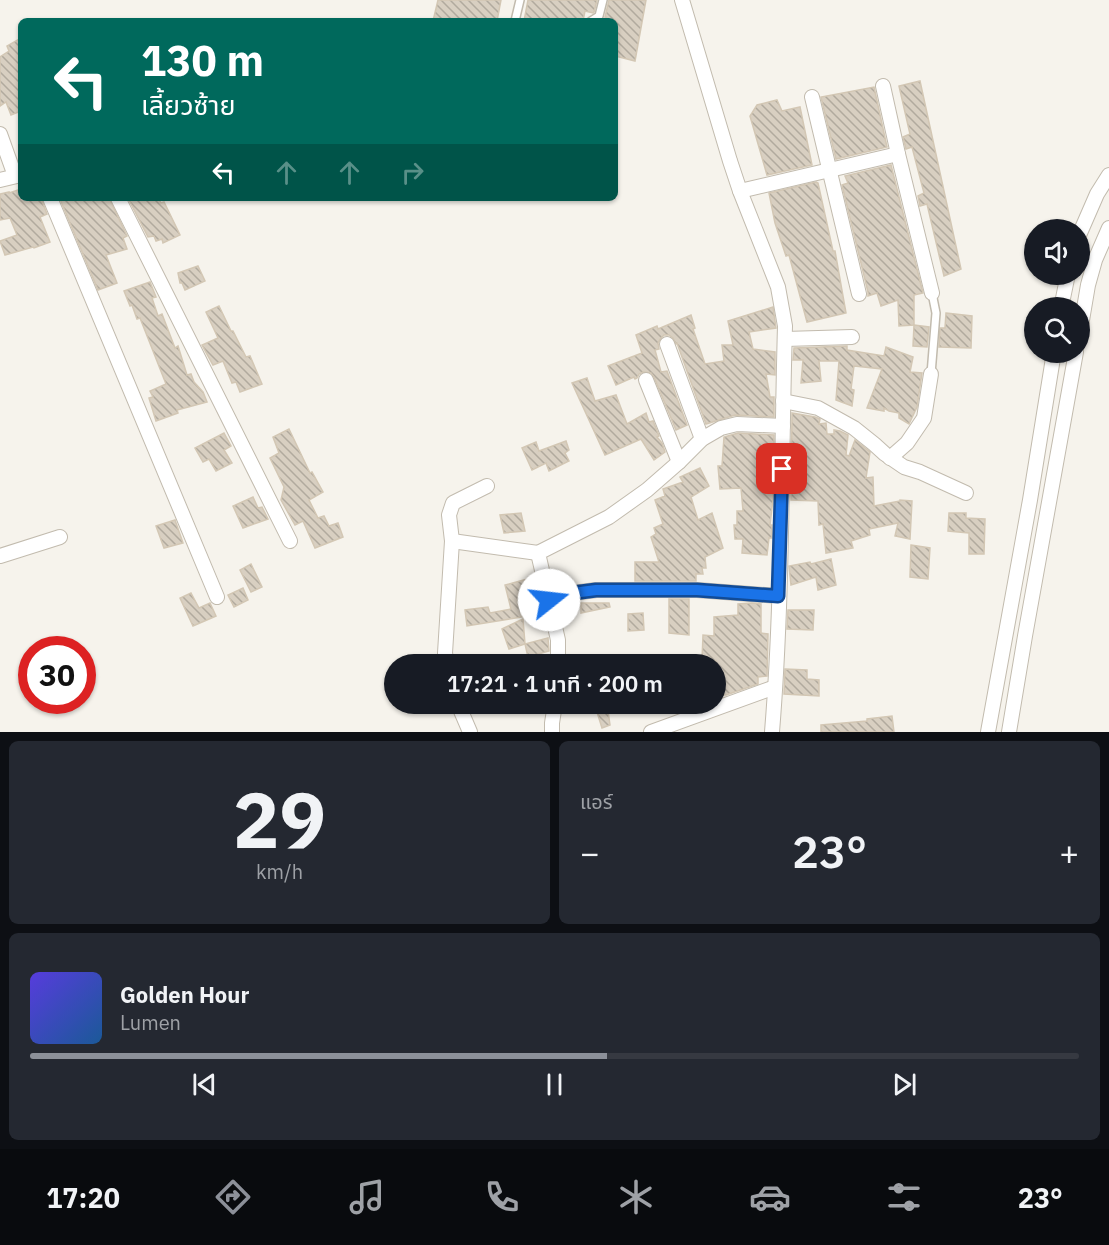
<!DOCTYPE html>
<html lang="th">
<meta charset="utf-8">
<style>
body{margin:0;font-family:"IBM Plex Sans","Noto Sans Thai",sans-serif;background:#242831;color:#f1f3f6;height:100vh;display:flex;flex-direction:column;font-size:22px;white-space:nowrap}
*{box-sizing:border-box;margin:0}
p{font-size:20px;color:#9ea1a6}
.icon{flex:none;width:33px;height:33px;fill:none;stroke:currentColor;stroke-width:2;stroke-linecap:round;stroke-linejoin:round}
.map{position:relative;height:732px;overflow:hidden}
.drawer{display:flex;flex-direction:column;gap:9px;padding:9px;background:#0d0f14;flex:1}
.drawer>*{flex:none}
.banner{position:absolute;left:18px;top:18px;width:600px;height:183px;border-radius:9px;box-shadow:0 2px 4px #0004;background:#00695c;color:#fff;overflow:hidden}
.buttons{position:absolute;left:1024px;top:219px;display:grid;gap:12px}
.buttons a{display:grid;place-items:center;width:66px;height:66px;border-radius:50%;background:#171b24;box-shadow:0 2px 4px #0004;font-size:30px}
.speed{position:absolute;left:18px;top:636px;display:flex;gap:12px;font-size:30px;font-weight:700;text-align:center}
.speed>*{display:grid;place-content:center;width:78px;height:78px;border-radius:50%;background:#171b24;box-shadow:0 2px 4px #0004;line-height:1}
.speed .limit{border:9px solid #d22;background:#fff;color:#111}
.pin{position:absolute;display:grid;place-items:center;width:51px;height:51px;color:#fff;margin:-26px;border-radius:12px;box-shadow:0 3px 9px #0006}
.me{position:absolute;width:66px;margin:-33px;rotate:74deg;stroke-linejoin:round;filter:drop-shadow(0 0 4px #0008)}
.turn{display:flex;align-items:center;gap:21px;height:126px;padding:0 24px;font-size:27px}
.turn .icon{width:78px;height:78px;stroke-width:2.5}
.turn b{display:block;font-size:42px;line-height:51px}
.lanes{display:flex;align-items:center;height:57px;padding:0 24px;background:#0003;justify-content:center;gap:30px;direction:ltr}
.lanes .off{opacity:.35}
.big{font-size:45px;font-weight:600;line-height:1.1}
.drawer .widget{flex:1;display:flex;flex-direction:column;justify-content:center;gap:9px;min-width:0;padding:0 21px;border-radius:9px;background:#242831}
.drawer .dial{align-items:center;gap:0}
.dial b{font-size:78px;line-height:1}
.song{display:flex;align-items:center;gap:18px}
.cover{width:72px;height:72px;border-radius:9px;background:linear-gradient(135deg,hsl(250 70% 55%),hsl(210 70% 35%))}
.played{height:6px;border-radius:3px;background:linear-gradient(90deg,#8c9099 55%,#363941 55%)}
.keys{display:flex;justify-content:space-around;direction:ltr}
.heat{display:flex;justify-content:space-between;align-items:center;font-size:33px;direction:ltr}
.drawer .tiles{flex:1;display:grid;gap:9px;grid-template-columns:1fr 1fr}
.widget:last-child{grid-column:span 2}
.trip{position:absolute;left:384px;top:654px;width:342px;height:60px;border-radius:30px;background:#171b24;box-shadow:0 2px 4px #0004;font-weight:600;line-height:60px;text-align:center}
.dock{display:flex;height:96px;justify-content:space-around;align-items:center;background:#090b0e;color:#9ea1a6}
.dock .icon{width:42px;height:42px}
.dock .selected{color:#8c9099}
.dock b{font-size:27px;color:#f1f3f6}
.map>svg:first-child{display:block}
</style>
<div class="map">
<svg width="1109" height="732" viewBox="0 0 1109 732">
<defs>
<pattern id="building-back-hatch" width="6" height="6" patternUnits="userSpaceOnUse" patternTransform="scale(1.5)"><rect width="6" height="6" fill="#d8cfc1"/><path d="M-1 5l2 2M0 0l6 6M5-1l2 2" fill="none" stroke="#b1aa9e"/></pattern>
</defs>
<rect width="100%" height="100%" fill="#f6f3ec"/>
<!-- building -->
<g fill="url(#building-back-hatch)" stroke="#d3c7b4" stroke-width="1.5">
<path d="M438 0H501L497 21H433Z"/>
<path d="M528 0H597L594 12 593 13 585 11 583 21H524Z"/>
<path d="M609 0H646L635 61 615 56V21H606V17H605Z"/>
<path d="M21 38V111L11 115 6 102 0 106V57L9 51 7 46Z"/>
<path d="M920 81 961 269 944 276 927 204 920 206 918 196 924 193 912 147 906 149 903 137 910 134 899 86Z"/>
<path d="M874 87 887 147 836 159 821 97Z"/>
<path d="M777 100 782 111 800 107 812 165 767 175 750 116 757 105Z"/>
<path d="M891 165 923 293 914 295V325L899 326 898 300 881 306 877 293 868 296V292L842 185 848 183 845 176Z"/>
<path d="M816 182 818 183 833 251H835L846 313 807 322 789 255 786 256 775 223 769 193Z"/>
<path d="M21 189V198H41L47 214 40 217 50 242 34 248 33 247 5 255 0 241 17 235 10 218 0 220V194L9 192V193Z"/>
<path d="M62 198H109L127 236 123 238 127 249 106 255 117 283 98 290 60 199Z"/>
<path d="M128 198H158L161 203 164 202 180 235 163 243 162 239 156 241 154 236 148 237Z"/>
<path d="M198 266 205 281 185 290 182 283H180L178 273Z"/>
<path d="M150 282 156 297 152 298 158 316 162 314 175 348 178 346 187 375 191 374 194 382 203 392 207 402 177 410 178 413 156 421 149 398 153 397 150 391 166 384 140 318 137 319 132 305 130 306 124 291Z"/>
<path d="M219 306 231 331H233L246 357 250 356 262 384 240 392 236 382 232 383 223 361 213 365 202 345 218 338 206 312Z"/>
<path d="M773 307 776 328 749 332 753 349 775 352V375L766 374 770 397H774V417L735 415 706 424 677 343 676 344 673 338 669 335H664L661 338 658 343 659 349 655 350 661 372 667 371 687 425 676 430 654 377 651 373 643 372 639 374 637 378 635 379 634 377 616 385 608 366 642 353 636 335 657 326 658 329 691 315 695 328 693 329 705 364 724 361 722 345H733L728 321Z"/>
<path d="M946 313 972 316 971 348 939 347 940 328H945Z"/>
<path d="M914 325 929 327 927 347 913 346Z"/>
<path d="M847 346V350L884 356 886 347 913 357 910 372 922 373 917 407 909 424 899 418V413L889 411 884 408V411L867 408 882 369 854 366 851 389 854 390 852 406 836 400 839 361H819L821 381 801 383 803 360H793L794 348Z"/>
<path d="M587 378 595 401 616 395 627 424 646 413 649 422 653 421 659 436 657 437 662 443 665 452 654 460 641 439 605 455 572 383Z"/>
<path d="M792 413 815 417 820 419 819 424 826 423 827 434H834V430L840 431 848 435 846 455 849 456 855 440 870 452 866 478 873 477 874 506 900 501V500L912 501 910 539 895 536 898 523 869 529 870 535 851 541 853 548 826 553 823 524 819 525 818 501 791 500Z"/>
<path d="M289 429 310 473 312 472 323 492 309 500 318 518 324 516 329 526 338 523 343 537 315 548 303 521 295 525 281 500 284 487 270 458 279 453 273 437Z"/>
<path d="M224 433 231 446 224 450 232 463 216 471 209 459 203 462 195 448Z"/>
<path d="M738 433 774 435 773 499 770 525H772V538H769L767 555 742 553 743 539H735L734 525H737V511H743L741 488 720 489 718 466H722L724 437Z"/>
<path d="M566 441 569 450 565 453 569 461 549 471 546 463 532 470 522 448 536 442 539 451Z"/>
<path d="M700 468 709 486 691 497 698 520 712 513 723 548 705 557 706 568H702L703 574H696V581H635V562H659L651 537 656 534 654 528 663 524 655 500 665 496 663 489 683 482 680 477Z"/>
<path d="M253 497 258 508 262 507 268 519 243 528 233 506Z"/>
<path d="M521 513 525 531 504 533 500 515Z"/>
<path d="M949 513H966V518L985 519 984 554H969V533L948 531Z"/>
<path d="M175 520 183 543 164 548 156 526Z"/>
<path d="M911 545 930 548 928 579 910 577Z"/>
<path d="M831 559 836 585 818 590 816 577 791 585 789 566 810 562 811 564Z"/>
<path d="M251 564 262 587 251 592 240 570Z"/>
<path d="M531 578 535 597 522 600 528 616 467 626 465 610 488 607 490 613 511 609 505 585Z"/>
<path d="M243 588 248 600 234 607 228 595Z"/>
<path d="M191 593 199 608 210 603 216 616 193 626 180 598Z"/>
<path d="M669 599H689V635L669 633Z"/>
<path d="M581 603H609L610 607 581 613Z"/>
<path d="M752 603 761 604V633L768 634 767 676 758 677V684L726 695 716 694V661L702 660 703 635 714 636V617L738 615V604Z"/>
<path d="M788 610H814L813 630 787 629Z"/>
<path d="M643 613 644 630 628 631V614Z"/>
<path d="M523 619 525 644 509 649 502 629Z"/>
<path d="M548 638 549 651 528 657 525 644Z"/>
<path d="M567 655H604L605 664H567Z"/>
<path d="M785 669 807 670V679L819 680V696L784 694Z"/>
<path d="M576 704H611L612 711H608L610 725 602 728 597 712 577 713Z"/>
<path d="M892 716 894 732H821V725L867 721V719Z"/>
</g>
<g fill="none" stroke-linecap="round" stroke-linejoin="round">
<!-- lane casing -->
<g stroke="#c2bbae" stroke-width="10">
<g id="lane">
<path d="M515 21 520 0"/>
<path d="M591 21 599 16 603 0"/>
<path d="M931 374 936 313 932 293"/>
</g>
</g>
<!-- street casing -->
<g stroke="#c2bbae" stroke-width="16">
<g id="street">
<path d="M682 0 730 161 740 191 778 287 785 326C781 461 783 597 772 732"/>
<path d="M883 86 898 154 932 293"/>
<path d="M812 97 859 294"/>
<path d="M0 134 15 176"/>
<path d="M0 180 21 175"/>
<path d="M740 191 898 154"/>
<path d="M50 198 217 597"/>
<path d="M118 198 290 541"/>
<path d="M1080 233 1097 194 1109 175"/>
<path d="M1061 308 1068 274"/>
<path d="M1080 332 1088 285 1095 260 1109 228"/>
<path d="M785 339 852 337"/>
<path d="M667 344 702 439"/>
<path d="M646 380 679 462"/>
<path d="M783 401 818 408 854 428 874 444 885 454 904 467 920 472 966 493"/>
<path d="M890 458 907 443 924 418 931 374"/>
<path d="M452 541 538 553"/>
<path d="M0 556 60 537"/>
<path d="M549 600 573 593 596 590H697L779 596"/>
<path d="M447 664 445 653 452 541 449 515 453 503 487 486"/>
<path d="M558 664V640L538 553 609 517 647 490 679 462 702 439 721 428 737 424 783 426"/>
<path d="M458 704 470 732"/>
<path d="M552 732V723L555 704"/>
<path d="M651 732 775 687"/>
<path d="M988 732 1030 500 1054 352"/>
<path d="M1009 732 1025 636 1076 352"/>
</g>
</g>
<!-- lane -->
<use href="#lane" stroke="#fff" stroke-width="7"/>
<!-- street -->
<use href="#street" stroke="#fff" stroke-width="14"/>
</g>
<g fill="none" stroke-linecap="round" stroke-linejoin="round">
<!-- route casing -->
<g stroke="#114b97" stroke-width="15">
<path id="route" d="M549 600 573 593 596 590H697L778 596 782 469"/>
</g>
<!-- route -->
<use href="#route" stroke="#1a73e8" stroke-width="10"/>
</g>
</svg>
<div class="buttons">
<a><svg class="icon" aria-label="sound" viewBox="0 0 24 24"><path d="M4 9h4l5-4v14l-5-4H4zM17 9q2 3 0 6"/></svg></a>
<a><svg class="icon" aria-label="search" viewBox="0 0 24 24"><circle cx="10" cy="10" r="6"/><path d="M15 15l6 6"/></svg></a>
</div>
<div class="speed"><div class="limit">30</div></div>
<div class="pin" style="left:782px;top:469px;background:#d93025"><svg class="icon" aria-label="arrive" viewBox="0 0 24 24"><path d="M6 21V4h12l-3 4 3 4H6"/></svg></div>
<svg class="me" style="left:549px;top:600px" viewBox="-20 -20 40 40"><circle r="19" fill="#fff"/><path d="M0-13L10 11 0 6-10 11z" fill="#1a73e8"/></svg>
<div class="trip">17:21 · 1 นาที · 200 m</div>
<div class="banner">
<div class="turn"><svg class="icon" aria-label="left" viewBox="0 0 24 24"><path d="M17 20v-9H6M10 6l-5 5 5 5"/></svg><div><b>130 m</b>เลี้ยวซ้าย</div></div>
<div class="lanes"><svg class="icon" aria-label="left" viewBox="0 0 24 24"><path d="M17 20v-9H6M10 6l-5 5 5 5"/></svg><svg class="icon off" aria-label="ahead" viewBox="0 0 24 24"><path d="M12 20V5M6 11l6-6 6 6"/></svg><svg class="icon off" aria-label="ahead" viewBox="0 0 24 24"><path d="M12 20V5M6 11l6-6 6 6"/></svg><svg class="icon off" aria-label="right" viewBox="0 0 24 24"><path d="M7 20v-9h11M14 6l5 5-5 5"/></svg></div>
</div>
</div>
<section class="drawer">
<div class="tiles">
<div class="widget dial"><b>29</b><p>km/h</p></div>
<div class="widget"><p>แอร์</p>
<div class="heat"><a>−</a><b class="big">23°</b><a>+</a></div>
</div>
<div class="widget">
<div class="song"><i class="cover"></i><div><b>Golden Hour</b><p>Lumen</p></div></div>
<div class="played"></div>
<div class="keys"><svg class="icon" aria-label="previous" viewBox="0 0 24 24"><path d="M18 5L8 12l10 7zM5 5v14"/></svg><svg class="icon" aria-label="pause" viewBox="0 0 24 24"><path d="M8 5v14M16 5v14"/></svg><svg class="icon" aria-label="next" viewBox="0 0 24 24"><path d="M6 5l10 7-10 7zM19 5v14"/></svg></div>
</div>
</div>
</section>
<nav class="dock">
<b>17:20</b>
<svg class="icon selected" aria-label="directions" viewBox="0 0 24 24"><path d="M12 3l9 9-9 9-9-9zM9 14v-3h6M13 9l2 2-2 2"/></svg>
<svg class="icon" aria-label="music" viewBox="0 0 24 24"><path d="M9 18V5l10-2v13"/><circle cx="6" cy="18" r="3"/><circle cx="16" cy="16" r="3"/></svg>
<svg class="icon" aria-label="phone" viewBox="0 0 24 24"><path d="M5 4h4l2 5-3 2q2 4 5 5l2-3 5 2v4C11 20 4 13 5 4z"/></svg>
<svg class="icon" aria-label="climate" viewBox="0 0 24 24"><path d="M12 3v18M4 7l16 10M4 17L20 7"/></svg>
<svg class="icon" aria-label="car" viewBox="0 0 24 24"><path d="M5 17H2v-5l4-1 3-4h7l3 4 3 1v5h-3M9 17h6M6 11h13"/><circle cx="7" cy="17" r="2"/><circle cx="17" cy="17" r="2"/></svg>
<svg class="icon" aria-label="filters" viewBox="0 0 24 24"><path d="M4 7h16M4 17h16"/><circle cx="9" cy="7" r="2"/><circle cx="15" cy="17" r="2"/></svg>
<b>23°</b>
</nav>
